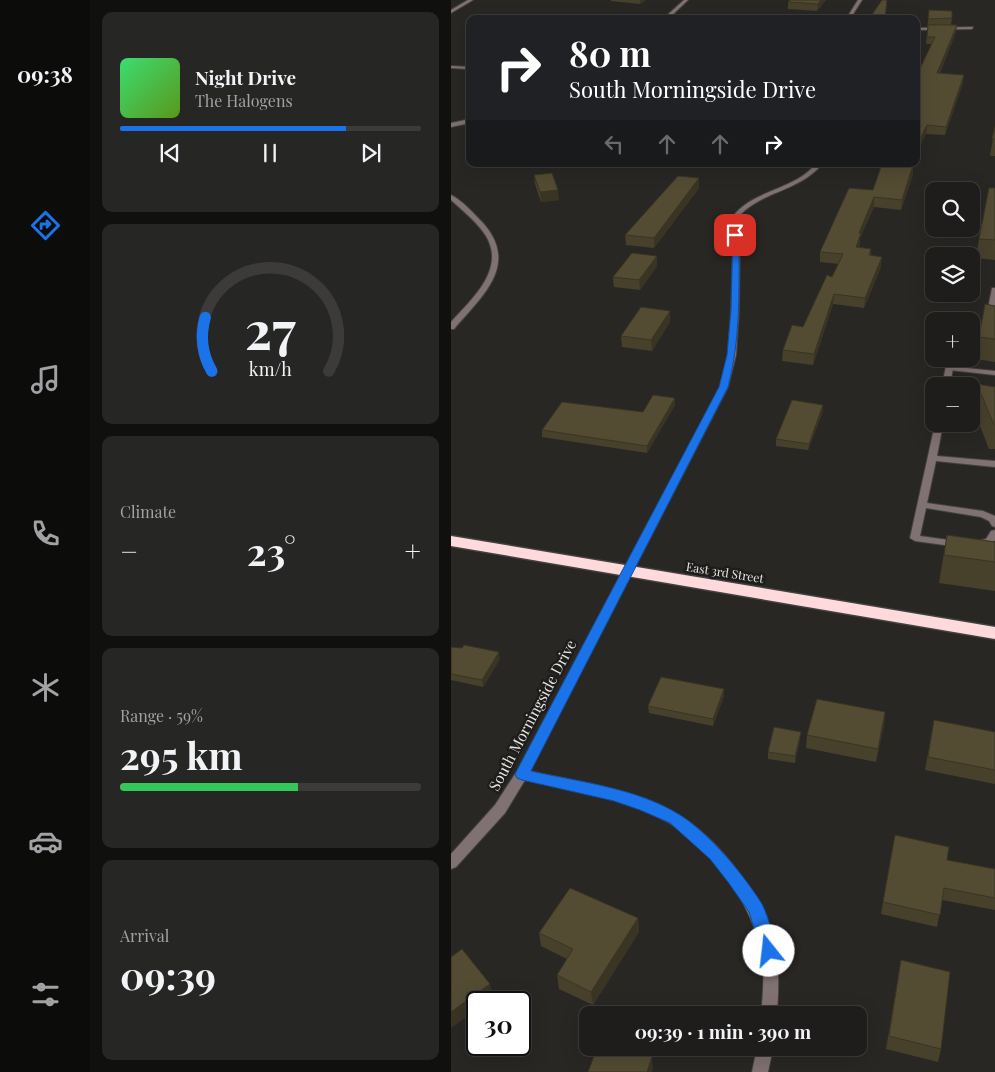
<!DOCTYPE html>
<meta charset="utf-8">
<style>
body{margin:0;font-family:"Playfair Display",serif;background:#262624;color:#f1f3f6;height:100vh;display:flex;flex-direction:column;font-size:19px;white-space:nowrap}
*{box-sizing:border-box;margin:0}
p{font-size:16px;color:#a1a2a3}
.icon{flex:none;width:28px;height:28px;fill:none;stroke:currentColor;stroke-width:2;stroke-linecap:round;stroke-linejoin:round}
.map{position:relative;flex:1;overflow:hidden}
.panel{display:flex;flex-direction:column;gap:12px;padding:12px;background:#10100f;width:361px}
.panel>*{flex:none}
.banner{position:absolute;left:15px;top:15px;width:454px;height:152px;border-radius:10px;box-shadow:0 5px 20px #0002,0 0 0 1px #3c3b3a;background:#202124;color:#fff;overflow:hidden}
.controls{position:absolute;left:474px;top:182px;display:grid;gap:10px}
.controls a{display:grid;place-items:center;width:55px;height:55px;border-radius:10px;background:#1e1d1b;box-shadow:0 5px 20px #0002,0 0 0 1px #3c3b3a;font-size:25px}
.speed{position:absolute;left:15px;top:991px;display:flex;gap:10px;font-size:25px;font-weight:700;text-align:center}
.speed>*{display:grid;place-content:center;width:65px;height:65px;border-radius:50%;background:#1e1d1b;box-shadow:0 5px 20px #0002,0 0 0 1px #3c3b3a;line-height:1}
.speed .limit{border:2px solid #111;border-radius:8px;background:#fff;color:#111}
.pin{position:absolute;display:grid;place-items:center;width:42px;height:42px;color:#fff;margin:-21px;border-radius:10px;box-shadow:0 2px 8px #0006}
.me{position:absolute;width:55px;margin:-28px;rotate:344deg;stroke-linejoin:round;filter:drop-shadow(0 0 4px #0008)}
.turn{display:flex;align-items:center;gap:18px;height:105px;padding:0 20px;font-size:22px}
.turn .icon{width:65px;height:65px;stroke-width:2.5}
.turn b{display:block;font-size:35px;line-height:42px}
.lanes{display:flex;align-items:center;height:48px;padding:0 20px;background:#0003;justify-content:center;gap:25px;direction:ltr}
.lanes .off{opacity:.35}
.big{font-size:38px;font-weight:700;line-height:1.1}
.panel .card{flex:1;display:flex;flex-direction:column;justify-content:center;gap:8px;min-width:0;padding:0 18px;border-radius:10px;background:#262624}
.panel .dial{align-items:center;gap:0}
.dial svg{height:130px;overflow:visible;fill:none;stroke:#3c3b3a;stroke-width:7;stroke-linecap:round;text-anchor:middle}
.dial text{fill:#f1f3f6;stroke:none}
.song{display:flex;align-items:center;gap:15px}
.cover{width:60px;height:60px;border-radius:8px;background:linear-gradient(135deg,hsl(140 70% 55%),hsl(90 70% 35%))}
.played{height:5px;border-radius:2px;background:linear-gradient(90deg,#1a73e8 75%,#3c3b3a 75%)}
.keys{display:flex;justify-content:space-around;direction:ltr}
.heat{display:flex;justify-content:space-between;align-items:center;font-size:28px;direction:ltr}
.charge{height:8px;border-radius:4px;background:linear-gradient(90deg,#34c759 59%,#3c3b3a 0)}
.trip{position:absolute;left:128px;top:1006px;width:288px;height:50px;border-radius:10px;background:#1e1d1b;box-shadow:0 5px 20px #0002,0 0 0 1px #3c3b3a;font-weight:700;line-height:50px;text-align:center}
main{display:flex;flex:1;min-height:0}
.dock{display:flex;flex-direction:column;width:90px;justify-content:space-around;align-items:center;background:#0c0c0b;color:#a1a2a3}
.dock .icon{width:35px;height:35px}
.dock .on{color:#1a73e8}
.dock b{font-size:22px;color:#f1f3f6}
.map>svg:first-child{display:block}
</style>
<main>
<nav class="dock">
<b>09:38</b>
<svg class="icon on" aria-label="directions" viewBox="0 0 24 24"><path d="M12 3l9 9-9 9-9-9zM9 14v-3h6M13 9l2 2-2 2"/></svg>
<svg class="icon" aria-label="music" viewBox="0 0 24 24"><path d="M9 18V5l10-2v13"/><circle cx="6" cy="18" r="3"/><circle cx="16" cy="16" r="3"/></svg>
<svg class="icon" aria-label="phone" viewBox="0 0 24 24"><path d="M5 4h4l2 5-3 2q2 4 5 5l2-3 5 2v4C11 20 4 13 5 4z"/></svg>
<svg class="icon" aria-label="climate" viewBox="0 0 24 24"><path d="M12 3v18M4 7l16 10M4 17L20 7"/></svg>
<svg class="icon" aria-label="car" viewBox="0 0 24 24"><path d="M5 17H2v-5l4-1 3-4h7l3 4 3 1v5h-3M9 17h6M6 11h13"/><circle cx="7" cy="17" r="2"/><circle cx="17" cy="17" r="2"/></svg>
<svg class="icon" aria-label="filters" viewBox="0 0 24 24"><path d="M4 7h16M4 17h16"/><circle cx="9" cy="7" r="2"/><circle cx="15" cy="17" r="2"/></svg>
</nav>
<section class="panel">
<div class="card">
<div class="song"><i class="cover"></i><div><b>Night Drive</b><p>The Halogens</p></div></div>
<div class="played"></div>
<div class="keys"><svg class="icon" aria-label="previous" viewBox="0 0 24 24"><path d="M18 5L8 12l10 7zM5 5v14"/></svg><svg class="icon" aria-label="pause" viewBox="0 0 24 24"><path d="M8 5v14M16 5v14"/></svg><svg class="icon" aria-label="next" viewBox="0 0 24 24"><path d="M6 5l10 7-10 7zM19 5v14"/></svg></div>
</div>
<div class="card dial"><svg viewBox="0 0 100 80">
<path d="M14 69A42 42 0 1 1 86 69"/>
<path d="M14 69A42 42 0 0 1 10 36" stroke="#1a73e8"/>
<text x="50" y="56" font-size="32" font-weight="700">27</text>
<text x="50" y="72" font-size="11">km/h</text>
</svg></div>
<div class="card"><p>Climate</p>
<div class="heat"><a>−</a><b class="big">23°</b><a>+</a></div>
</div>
<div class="card"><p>Range · 59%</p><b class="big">295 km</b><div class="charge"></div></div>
<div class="card"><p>Arrival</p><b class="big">09:39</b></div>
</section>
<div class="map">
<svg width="544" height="1072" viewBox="0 0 544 1072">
<rect width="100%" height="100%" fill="#282724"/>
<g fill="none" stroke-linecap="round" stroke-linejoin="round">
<!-- lane casing -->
<g stroke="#43423f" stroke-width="2">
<g id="lane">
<path d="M541 288H544V317L536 314Z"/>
<path d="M495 366 544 371V375L498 370H495Z"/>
<path d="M520 392 544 395V400L520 398Z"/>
</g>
</g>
<!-- street casing -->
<g stroke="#43423f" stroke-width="2">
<g id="street">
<path d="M17 0H22L0 13V10Z"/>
<path d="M233 0H237L217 19H212Z"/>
<path d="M407 0H411L399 19H395Z"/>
<path d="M522 27 521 29 465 30V28Z"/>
<path d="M0 66 19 67V69L0 68Z"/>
<path d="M19 119V123L0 127V123Z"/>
<path d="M365 164H371C349 191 312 191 289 215L288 310 285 355 277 387 79 771C123 781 169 787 211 806 264 831 312 893 324 951 329 972 327 994 326 1015H310C312 994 314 972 310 951 298 895 251 835 199 813 159 796 116 789 74 780L54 813 5 867 0 869V854L44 805 66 771 269 387 277 355 280 310 283 215C305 189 343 190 365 164Z"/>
<path d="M0 195C12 201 23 214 32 223 69 265 31 296 3 329H0V322C22 298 57 267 33 233 24 220 11 210 0 200Z"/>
<path d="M495 366H501L502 368 499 386H491Z"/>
<path d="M484 424H492L486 456 544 461V467L485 461 476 503 532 511 544 516V527L541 526 538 521 530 517 475 508 469 536 512 542 513 544 508 547 464 541 459 538Z"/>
<path d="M544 530V540L542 543 525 547 520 544 521 542 535 539 540 531Z"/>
<path d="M306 1048H322L317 1072H301Z"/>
</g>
</g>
<!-- highway casing -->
<g stroke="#43423f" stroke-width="3">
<path id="highway" d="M0 536 544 627V639L0 546Z"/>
</g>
<!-- lane -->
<use href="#lane" fill="#807172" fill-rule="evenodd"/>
<!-- street -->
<use href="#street" fill="#807172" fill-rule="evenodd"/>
<!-- highway -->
<use href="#highway" fill="#fedadd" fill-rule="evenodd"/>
</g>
<!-- wall -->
<g fill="#47402b">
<path d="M160 0H195L189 4 160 1Z"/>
<path d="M375 0 366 11 337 9V2Z"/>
<path d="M478 10 501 18 500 25 505 32 489 73 512 83 494 135 475 134 480 44H475Z"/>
<path d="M544 126V156H539Z"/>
<path d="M461 165H462V174L450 210 423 207 409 238V243L408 247 420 249V255L430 267 413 308 382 304 362 365 331 361 332 350 352 327 381 277 388 264 369 262V252L422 190Z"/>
<path d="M83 175 108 200 90 202 84 184Z"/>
<path d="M248 178V188L203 248 175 245 174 235Z"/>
<path d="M544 188V260L525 258 528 239Z"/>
<path d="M206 266 189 290 163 287 162 277Z"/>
<path d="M534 304 544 306V362L525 359Z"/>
<path d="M219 322 201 351 171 347 170 336Z"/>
<path d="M526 384 544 387V449H538L522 408Z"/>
<path d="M224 405 196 453 91 437V430L192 412Z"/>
<path d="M372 411 357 450 325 446V439Z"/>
<path d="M496 535 544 542V591L488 583Z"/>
<path d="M0 647 49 659 32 687 0 680Z"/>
<path d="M273 689V696L262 726 198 713 197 706Z"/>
<path d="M434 712 433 725 425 762 355 748 356 735Z"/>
<path d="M483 720 544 732V784L474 770Z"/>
<path d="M349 739 344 763 317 759V752Z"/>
<path d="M496 860 544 869V910L491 900 486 927 430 914 432 902Z"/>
<path d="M187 918 188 932 142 1005 108 989 106 975 116 959 90 946 88 933Z"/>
<path d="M450 960 490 1049 487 1062 435 1049Z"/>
</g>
<!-- shaded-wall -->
<g fill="#3a3423">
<path d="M189 0H195L189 4Z"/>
<path d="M370 0H375L366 11 367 4Z"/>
<path d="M506 25 505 32 486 81V73Z"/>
<path d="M513 75 512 83 494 135 495 127Z"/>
<path d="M476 125 475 134 465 155V148Z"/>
<path d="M462 165V174L450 210 451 200Z"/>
<path d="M248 178V188L203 248V238Z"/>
<path d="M107 190 108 200 90 202 89 192Z"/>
<path d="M423 197V207L409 238V243L404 257 405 247 408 233Z"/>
<path d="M206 256V266L189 290 188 280Z"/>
<path d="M431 257 430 267 413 308 414 298Z"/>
<path d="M383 294 382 304 362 365 363 354Z"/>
<path d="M219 311V322L201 351 200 340Z"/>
<path d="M224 398V405L196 453V446Z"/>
<path d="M372 405V411L357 450 358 444Z"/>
<path d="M48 652 49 659 32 687 31 680Z"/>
<path d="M273 689V696L262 726V719Z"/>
<path d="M434 712 433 725 425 762 427 749Z"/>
<path d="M350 732 349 739 344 763V756Z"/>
<path d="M187 918 188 932 142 1005 140 992Z"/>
<path d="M39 984 42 997 35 1002H26V1009L0 1028V1012Z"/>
<path d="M201 1057 202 1069 201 1072H196Z"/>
</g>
<!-- building -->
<g fill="#534b32" stroke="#3a3423">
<path d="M339 0H370L367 4 337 2Z"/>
<path d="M431 0H436L434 19H418Z"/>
<path d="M478 10 501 11V18L477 19Z"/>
<path d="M343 15 345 19H340Z"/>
<path d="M477 25H506L486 73 513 75 495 127 476 125 465 148V77L484 37H476Z"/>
<path d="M544 126V139H541Z"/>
<path d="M431 164H458L462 165 451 200 423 197 408 233H410L405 247 420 249 418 255 431 257 414 298 383 294 363 354 332 350 341 325 352 327 376 275 381 277 392 254 369 252 398 188 422 190Z"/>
<path d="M101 173 107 190 89 192 83 175Z"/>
<path d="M227 176 248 178 203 238 174 235Z"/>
<path d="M538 188H544V240L528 239Z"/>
<path d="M181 253 206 256 188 280 162 277Z"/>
<path d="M534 304 544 306V339L528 337Z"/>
<path d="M190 307 219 311 200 340 170 336Z"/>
<path d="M526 384 544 387V425H543Z"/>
<path d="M202 395 224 398 196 446 91 430 111 402 192 412Z"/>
<path d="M341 400 372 405 358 444 325 439Z"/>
<path d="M496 535 544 542V562L493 555Z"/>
<path d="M13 645 48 652 31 680 0 674V647L11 648Z"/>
<path d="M210 677 273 689 262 719 197 706Z"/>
<path d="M366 699 434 712 427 749 356 735Z"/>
<path d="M483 720 544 732V770L477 757Z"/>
<path d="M323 727 350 732 344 756 317 752Z"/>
<path d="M444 835 498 847 496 860 544 869V898L493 888 489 915 432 902Z"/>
<path d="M119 888 187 918 140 992 106 975 122 949 88 933Z"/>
<path d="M11 949 39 984 0 1012V957Z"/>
<path d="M450 960 499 972 490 1049 438 1036Z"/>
<path d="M146 1048H167L201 1057 196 1072H137Z"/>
</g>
<!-- route -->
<path fill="#1a73e8" stroke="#114b97" d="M282 233 288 235C288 287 290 337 277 387L80 771C129 782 186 788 229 815 258 833 293 875 311 904 318 918 322 936 326 951L324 956 318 959 312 956 298 912 277 882 259 859 219 823 189 810 163 801 71 780 66 778 64 774 268 387 276 355 280 310Z"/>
<g text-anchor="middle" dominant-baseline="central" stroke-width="5" stroke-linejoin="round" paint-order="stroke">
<!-- street labels -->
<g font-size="12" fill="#e7e6e5" stroke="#1e1d1b">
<text transform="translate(274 572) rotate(9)">East 3rd Street</text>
</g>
<!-- near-street labels -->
<g font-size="15" fill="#e7e6e5" stroke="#1e1d1b">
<text transform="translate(81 715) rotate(-62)">South Morningside Drive</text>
</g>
</g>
</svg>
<div class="controls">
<a><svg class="icon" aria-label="search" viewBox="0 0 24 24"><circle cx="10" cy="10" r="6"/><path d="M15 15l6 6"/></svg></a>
<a><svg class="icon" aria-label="layers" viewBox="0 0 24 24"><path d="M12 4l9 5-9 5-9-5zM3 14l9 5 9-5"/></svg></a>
<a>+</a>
<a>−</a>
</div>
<div class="speed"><div class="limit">30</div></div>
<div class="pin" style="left:284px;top:235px;background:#d93025"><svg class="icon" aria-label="arrive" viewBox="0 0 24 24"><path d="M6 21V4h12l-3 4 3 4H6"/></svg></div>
<svg class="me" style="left:318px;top:951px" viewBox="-20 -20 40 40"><circle r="19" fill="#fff"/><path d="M0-13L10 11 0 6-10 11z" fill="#1a73e8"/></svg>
<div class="trip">09:39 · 1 min · 390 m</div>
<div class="banner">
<div class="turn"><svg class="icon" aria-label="right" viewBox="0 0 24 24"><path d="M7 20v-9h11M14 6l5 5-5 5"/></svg><div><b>80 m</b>South Morningside Drive</div></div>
<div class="lanes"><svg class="icon off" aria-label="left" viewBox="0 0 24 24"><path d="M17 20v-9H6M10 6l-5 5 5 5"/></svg><svg class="icon off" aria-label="ahead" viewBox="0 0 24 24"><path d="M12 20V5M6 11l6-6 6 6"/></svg><svg class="icon off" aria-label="ahead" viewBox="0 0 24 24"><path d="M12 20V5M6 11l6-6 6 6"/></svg><svg class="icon" aria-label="right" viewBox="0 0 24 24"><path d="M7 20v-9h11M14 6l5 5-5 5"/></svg></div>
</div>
</div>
</main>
